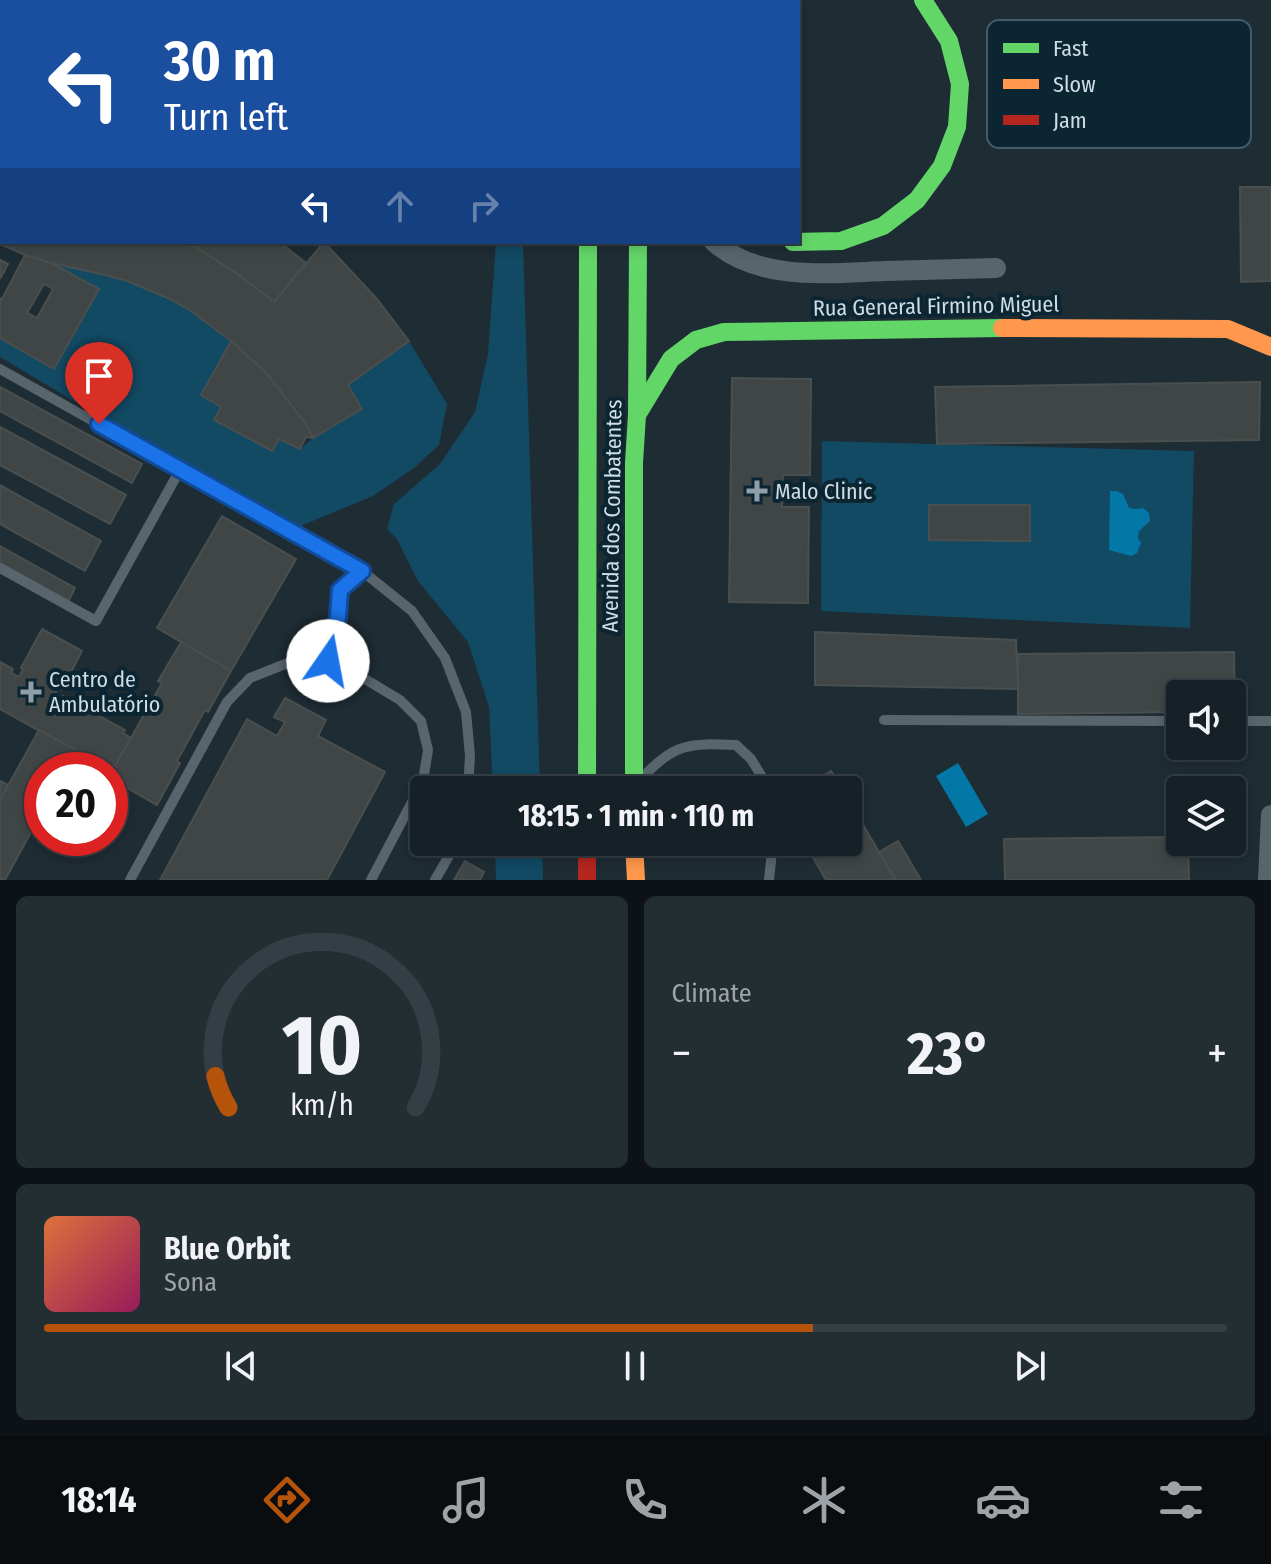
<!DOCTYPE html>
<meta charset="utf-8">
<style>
body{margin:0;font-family:"Fira Sans Condensed",sans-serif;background:#232e33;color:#f1f3f6;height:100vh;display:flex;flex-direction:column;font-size:30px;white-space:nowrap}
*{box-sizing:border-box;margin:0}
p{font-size:26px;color:#9ea3a7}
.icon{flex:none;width:44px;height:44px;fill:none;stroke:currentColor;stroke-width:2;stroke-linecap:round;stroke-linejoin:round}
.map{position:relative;height:880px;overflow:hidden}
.side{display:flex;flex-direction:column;gap:16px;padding:16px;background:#0c1215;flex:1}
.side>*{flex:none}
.guide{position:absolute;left:0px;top:0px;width:800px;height:244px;box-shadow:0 4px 12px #0003,0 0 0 2px #353e44;background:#1a4fa0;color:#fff;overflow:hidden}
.controls{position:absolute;left:1166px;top:680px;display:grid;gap:16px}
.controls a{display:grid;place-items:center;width:80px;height:80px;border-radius:8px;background:#162127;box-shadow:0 4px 12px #0003,0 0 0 2px #353e44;font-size:40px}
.speed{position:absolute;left:24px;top:752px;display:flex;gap:16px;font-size:40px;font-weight:700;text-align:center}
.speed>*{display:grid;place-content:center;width:104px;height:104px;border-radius:50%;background:#162127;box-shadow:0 4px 12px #0003,0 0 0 2px #353e44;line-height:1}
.speed .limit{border:12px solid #d22;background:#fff;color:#111}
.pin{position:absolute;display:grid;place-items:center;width:68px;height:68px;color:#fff;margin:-82px -34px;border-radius:50% 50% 50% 0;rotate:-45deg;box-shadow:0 0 8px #0007}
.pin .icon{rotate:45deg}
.me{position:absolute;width:88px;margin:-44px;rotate:12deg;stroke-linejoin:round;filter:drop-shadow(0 0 6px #0008)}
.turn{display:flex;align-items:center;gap:28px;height:168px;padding:0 32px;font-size:36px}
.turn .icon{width:104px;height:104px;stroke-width:2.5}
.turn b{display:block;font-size:56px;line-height:68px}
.lanes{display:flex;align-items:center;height:76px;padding:0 32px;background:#0003;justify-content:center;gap:40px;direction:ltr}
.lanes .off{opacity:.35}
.big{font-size:60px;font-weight:700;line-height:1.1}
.side .widget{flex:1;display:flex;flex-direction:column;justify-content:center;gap:12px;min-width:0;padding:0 28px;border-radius:12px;background:#232e33}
.side .dial{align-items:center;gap:0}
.dial svg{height:208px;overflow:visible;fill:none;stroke:#353e44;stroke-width:7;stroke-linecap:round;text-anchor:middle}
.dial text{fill:#f1f3f6;stroke:none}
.song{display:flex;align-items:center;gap:24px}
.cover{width:96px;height:96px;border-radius:12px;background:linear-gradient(135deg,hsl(20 70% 55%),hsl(330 70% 35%))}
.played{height:8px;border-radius:4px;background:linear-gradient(90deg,#b45309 65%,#353e44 65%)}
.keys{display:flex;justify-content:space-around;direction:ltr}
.heat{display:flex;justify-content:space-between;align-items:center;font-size:44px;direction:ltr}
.side .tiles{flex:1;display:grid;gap:16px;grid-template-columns:1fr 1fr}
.widget:last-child{grid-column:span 2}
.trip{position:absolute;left:410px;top:776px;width:452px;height:80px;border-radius:8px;background:#162127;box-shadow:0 4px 12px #0003,0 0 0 2px #353e44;font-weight:700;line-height:80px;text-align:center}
.dock{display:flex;height:128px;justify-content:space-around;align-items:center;background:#090d10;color:#9ea3a7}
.dock .icon{width:56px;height:56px}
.dock .on{color:#b45309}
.dock b{font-size:36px;color:#f1f3f6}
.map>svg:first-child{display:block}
</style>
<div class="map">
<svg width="1271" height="880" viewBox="0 0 1271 880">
<rect width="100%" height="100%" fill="#1e2c34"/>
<!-- green -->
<g fill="#124963">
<path d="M496 242H523L540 790H493L489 707 468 642 418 581 397 539 387 529 394 504 440 464 475 412 488 354Z"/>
<path d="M51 263C92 272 132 280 170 299 192 310 211 326 231 341L201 395 221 407 215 420 271 451 279 439 300 449 313 438 361 409 348 385 409 341 447 404 439 445 414 468 373 496 291 530 0 357V339L54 368 99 289Z"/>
<path d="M822 441 1194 451 1190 628 821 611Z"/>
<path d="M495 842H542L543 880H496Z"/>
</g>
<!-- water -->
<g fill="#0377a5">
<path d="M1110 491H1117L1123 494 1129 508 1136 509 1143 508 1149 513 1150 521 1139 531 1138 538 1141 543 1137 553 1131 556 1109 550Z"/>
<path d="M958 763 988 814 966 827 936 776Z"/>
</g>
<!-- building -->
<g fill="#404646" stroke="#494f4e" stroke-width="2" fill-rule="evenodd">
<path d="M0 182 2 183V242H183L197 248 238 274 274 302 324 242 377 299 409 341 348 385 362 409 313 438 282 392 266 373 231 341 191 311 170 299 127 281 105 275 51 263 25 255 0 244Z"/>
<path d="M1240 187H1271V281L1241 282Z"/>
<path d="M183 242H286L283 245 306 263 274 302 238 274 197 248Z"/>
<path d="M25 255 51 263 99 289 54 369 0 338V298L2 299ZM44 284 53 289 37 318 27 313Z"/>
<path d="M0 260 8 264 0 279Z"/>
<path d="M231 341 266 373 305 423 313 438 306 437 300 449 279 439 272 451 214 420 221 407 201 395Z"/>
<path d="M732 378 811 379 810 475H783L782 507H809L808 603 729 602Z"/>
<path d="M1260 382 1259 440 937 444 935 387Z"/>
<path d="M0 387 142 464 132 483 0 411Z"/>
<path d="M0 427 126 495 110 524 0 465Z"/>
<path d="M0 485 101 541 85 571 0 524Z"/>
<path d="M929 505H1030V541L929 540Z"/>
<path d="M222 516 296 559 231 671 157 628Z"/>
<path d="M0 546 75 588 68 602 0 564Z"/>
<path d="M42 629 82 651 62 690 58 688 54 696 61 700 63 696 125 730 123 733 131 738 112 771 0 709V662L13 669 11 673 19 677 23 669 21 668Z"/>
<path d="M815 632 1016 640 1018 689 815 685Z"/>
<path d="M181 642 231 671 208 712 205 710 177 761 180 763 157 805 110 778V775L162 683 158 681Z"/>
<path d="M1234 652 1235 712H1232V694H1180V712L1018 714V654Z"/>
<path d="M285 698 326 720 318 736 385 772 327 880H160L247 719 277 736 285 722 274 717Z"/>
<path d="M39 730 76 750 65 770H42V812L5 880H0V800Z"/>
<path d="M831 771 843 790H788L786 786 804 776 809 784Z"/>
<path d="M0 781 8 785 0 800Z"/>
<path d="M848 799 879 852 896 880H826L804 842H848Z"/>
<path d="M1180 837V842H1188L1189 880H1005L1004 839Z"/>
<path d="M898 841 921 880H896L879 852Z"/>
<path d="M465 861 484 872 480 880H454Z"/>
</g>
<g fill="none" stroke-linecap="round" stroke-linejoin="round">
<!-- lane -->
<g stroke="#58656d" stroke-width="10">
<path d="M0 369 362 571 412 611 445 658 466 712 470 756 468 790"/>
<path d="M0 568 96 621 181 468"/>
<path d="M328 661 338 617 340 590 362 571"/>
<path d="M884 720 1180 721"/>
<path d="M1232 721H1271"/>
<path d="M641 779C675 743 688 743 736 745L751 759 770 790"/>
<path d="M130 880 227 702 250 678 293 661H328L355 673 400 700 421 721 428 750 423 781 371 880"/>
<path d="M435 880 450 854 454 842"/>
<path d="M769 880 773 842"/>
</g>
<!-- street -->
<g stroke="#58656d" stroke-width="20">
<path d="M714 242C760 282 829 273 885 271 922 270 959 269 996 268"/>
<path d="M1268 880 1271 815"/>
</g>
<!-- fast -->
<g stroke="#63d668" stroke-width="18">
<path d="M793 242 841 241 883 226 917 200 942 166 957 127 960 84 949 41 923 0"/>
<path d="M637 415 671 359 696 340 724 332 1002 328"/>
<path d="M587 790 588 242"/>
<path d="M634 790V463L637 415 638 242"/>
</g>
<!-- slow -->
<g stroke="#ff974d" stroke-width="18">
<path d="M587 2 588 0"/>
<path d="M1002 328 1228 329 1271 347"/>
<path d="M634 842 636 880"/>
</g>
<!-- jam -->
<g stroke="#b3261e" stroke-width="18">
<path d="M466 0 469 2"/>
<path d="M640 0V2"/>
<path d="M587 842V880"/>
</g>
</g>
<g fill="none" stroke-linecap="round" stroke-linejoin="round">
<!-- route casing -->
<g stroke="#114b97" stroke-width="20">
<path id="route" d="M99 424 362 571 340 590 338 617 328 661"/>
</g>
<!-- route -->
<use href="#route" stroke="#1a73e8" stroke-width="14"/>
</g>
<!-- markers -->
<g fill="#909ea7" stroke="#0b2532" stroke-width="3">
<path d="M753 479h8v8h8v8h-8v8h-8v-8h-8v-8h8z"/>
<path d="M27 680h8v8h8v8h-8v8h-8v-8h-8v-8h8z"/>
</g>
<g text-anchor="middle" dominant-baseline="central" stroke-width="8" stroke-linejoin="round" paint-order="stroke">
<!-- street labels -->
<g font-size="22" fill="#cddce5" stroke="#0b2532">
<text transform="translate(936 306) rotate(-1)">Rua General Firmino Miguel</text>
<text transform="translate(612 516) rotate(-89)">Avenida dos Combatentes</text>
</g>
<!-- poi labels -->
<g font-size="22" fill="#cddce5" stroke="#0b2532" text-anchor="start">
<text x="775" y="491">Malo Clinic</text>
<text x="49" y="679">Centro de<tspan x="49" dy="25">Ambulatório</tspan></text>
</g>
</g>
<!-- legend -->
<rect x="987" y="20" width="264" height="128" rx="12" fill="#0b2532" stroke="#455c68" stroke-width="2"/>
<rect x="1003" y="43" width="36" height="10" fill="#63d668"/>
<rect x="1003" y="79" width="36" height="10" fill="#ff974d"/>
<rect x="1003" y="115" width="36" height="10" fill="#b3261e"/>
<g font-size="22" fill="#cddce5">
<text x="1053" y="56">Fast</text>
<text x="1053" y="92">Slow</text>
<text x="1053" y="128">Jam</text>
</g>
</svg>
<div class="controls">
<a><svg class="icon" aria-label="sound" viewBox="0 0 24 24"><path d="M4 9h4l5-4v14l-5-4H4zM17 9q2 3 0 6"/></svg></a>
<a><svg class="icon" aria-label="layers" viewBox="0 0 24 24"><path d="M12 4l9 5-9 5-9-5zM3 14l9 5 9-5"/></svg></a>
</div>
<div class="speed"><div class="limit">20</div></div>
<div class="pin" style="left:99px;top:424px;background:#d93025"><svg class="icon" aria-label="arrive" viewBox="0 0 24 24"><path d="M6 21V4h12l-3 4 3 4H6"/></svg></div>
<svg class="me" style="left:328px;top:661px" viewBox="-20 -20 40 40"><circle r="19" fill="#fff"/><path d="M0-13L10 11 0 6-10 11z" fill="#1a73e8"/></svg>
<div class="trip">18:15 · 1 min · 110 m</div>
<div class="guide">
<div class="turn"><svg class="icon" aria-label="left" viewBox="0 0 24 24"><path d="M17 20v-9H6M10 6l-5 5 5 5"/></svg><div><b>30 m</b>Turn left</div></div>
<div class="lanes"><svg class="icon" aria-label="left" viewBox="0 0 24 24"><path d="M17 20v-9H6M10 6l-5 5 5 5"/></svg><svg class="icon off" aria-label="ahead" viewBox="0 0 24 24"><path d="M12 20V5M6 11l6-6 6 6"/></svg><svg class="icon off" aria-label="right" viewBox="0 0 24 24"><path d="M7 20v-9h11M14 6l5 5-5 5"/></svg></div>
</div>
</div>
<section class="side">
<div class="tiles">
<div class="widget dial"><svg viewBox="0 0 100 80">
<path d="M14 69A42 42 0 1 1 86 69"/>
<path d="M14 69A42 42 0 0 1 9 57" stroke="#b45309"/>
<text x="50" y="56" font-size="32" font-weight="700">10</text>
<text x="50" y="72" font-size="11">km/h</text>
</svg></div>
<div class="widget"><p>Climate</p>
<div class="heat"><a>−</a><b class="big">23°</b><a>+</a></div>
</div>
<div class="widget">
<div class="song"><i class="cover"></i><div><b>Blue Orbit</b><p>Sona</p></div></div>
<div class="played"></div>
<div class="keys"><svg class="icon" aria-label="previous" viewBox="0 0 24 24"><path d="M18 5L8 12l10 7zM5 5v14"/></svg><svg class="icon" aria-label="pause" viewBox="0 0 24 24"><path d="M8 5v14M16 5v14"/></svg><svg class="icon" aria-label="next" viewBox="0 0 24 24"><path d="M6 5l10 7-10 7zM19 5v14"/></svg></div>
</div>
</div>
</section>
<nav class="dock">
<b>18:14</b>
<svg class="icon on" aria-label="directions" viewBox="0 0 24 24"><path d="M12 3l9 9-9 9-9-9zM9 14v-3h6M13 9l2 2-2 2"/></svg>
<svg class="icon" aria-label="music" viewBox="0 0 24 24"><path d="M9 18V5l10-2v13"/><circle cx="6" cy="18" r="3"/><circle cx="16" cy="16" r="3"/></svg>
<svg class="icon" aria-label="phone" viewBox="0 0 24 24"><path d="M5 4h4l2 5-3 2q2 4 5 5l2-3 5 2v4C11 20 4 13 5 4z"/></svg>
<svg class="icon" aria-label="climate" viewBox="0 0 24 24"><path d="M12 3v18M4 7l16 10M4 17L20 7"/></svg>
<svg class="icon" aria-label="car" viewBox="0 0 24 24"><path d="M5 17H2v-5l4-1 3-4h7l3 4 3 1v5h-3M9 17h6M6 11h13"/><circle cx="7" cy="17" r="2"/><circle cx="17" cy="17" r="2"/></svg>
<svg class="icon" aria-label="filters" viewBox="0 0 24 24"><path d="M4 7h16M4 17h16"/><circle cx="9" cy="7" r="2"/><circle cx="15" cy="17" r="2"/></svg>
</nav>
